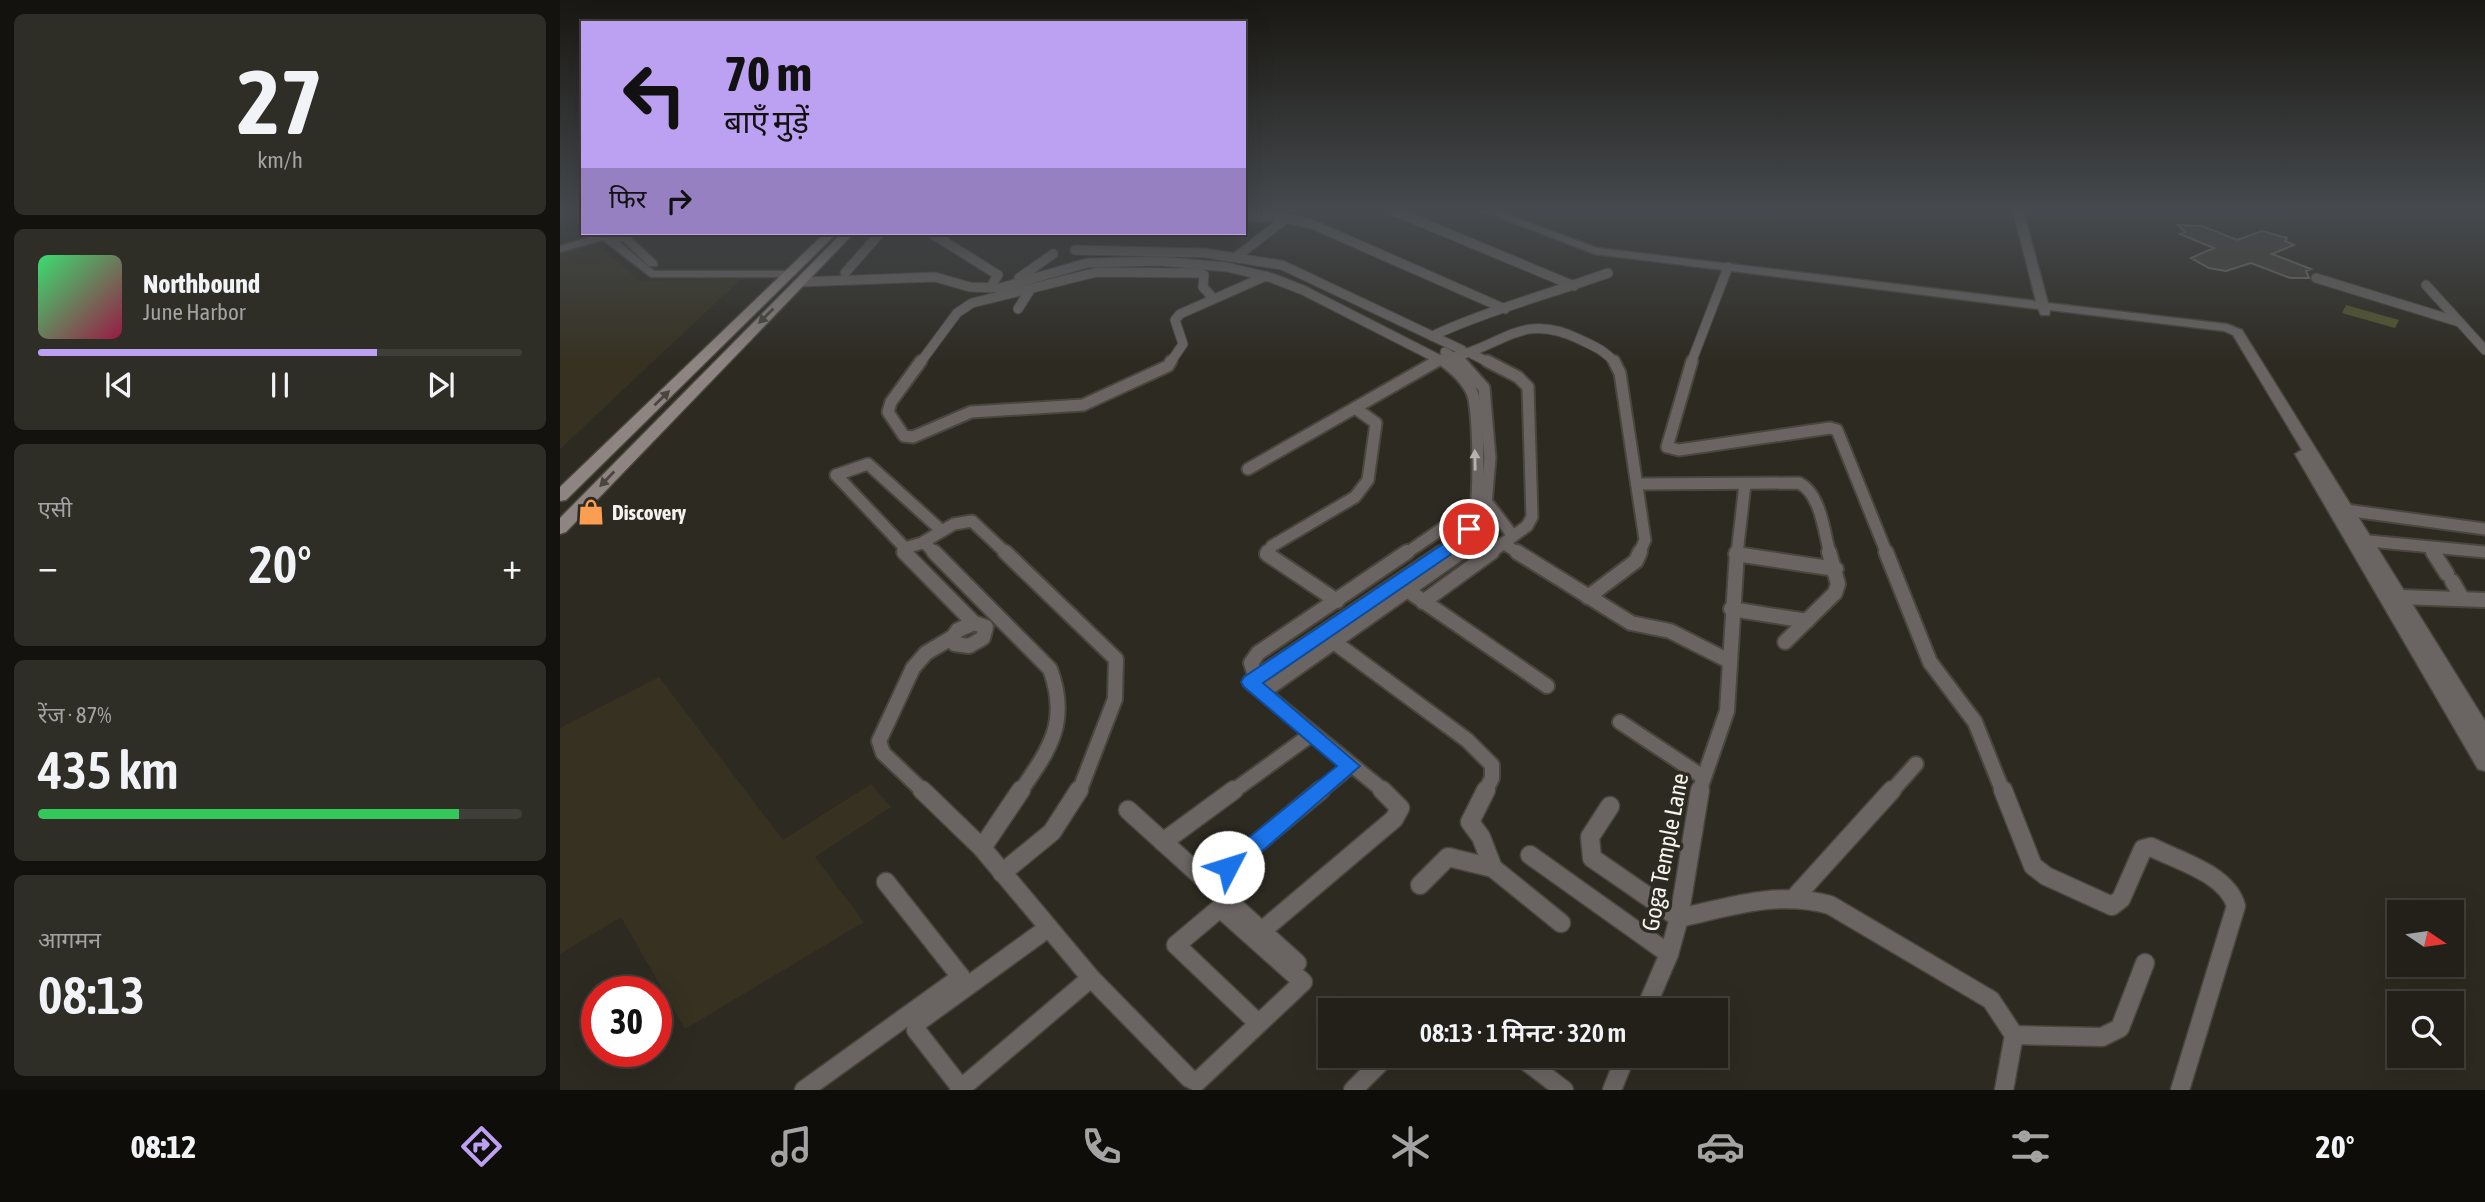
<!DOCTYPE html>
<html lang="hi">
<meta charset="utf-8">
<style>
body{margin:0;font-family:"Asap Condensed","Noto Sans Devanagari",sans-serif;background:#2e2d26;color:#f1f3f6;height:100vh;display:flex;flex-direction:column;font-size:26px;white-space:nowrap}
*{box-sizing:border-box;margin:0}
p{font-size:23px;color:#a2a3a2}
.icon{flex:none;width:38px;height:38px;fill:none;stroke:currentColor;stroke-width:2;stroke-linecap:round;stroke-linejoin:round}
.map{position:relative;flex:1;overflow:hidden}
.drawer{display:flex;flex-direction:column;gap:14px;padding:14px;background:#13120e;width:560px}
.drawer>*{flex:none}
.top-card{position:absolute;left:21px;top:21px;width:665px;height:214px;border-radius:0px;box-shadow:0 7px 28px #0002,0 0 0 2px #3f3e38;background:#bca0f2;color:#111;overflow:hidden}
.needle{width:46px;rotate:103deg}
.controls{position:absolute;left:1827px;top:900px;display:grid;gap:14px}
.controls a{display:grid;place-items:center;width:77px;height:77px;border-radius:0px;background:#222019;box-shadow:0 7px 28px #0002,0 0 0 2px #3f3e38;font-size:35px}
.speed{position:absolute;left:21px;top:976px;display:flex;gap:14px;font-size:35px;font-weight:700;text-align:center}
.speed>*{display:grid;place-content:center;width:91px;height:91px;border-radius:50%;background:#222019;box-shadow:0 7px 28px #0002,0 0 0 2px #3f3e38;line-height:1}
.speed .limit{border:10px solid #d22;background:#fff;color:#111}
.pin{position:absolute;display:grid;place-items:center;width:60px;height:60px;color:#fff;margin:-30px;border:4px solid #fff;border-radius:50%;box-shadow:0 2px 7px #0007}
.me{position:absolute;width:77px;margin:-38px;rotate:50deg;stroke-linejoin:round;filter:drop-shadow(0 0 5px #0008)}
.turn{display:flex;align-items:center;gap:24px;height:147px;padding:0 28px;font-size:32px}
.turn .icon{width:91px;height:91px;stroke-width:2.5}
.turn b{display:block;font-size:49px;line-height:60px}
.then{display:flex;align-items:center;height:66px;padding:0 28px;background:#0003;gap:14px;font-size:26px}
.big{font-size:52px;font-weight:600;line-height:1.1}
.drawer .tile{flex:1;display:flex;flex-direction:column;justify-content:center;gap:10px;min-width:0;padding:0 24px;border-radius:10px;background:#2e2d26}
.drawer .dial{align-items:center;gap:0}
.dial b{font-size:91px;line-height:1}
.song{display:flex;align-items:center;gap:21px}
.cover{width:84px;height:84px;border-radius:10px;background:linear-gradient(135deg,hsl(140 70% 55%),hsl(340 70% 35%))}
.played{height:7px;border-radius:4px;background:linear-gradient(90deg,#bca0f2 70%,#3f3e38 70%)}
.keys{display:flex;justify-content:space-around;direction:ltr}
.heat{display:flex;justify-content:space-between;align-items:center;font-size:38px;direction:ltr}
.charge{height:10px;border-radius:5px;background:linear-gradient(90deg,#34c759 87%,#3f3e38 0)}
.trip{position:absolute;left:758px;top:998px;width:410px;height:70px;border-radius:0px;background:#222019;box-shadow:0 7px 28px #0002,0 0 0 2px #3f3e38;font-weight:600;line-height:70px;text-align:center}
.tabs{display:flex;height:112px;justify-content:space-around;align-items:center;background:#0e0d0a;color:#a2a3a2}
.tabs .icon{width:49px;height:49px}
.tabs .current{color:#bca0f2}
.tabs b{font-size:32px;color:#f1f3f6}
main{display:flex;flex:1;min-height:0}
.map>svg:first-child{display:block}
</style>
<main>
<section class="drawer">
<div class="tile dial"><b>27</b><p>km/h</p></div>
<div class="tile">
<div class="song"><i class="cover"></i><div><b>Northbound</b><p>June Harbor</p></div></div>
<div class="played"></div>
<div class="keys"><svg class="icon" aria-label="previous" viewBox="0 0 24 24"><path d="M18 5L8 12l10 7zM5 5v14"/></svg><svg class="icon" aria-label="pause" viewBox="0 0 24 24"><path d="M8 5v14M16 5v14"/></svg><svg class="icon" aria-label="next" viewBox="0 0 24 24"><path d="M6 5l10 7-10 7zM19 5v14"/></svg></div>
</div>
<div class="tile"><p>एसी</p>
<div class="heat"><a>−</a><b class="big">20°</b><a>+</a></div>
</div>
<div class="tile"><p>रेंज · 87%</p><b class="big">435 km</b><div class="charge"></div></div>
<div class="tile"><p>आगमन</p><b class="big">08:13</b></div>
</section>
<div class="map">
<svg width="1925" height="1090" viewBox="0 0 1925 1090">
<rect width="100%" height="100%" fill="#2d2a21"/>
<!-- built -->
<g fill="#363121">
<path d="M35 241 79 281 181 279 0 449V251Z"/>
<path d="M99 677 223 840 311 784 331 807 255 857 304 922 125 1029 61 917 0 954V728Z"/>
</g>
<!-- green -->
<path fill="#54562b" d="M1786 305 1839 320 1835 328 1782 313Z"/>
<!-- building -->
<path fill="#434036" stroke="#767368" stroke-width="2" d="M1618 225 1642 226 1677 240 1702 231 1727 238 1725 241 1734 245 1712 254 1751 269 1746 271 1749 278H1730L1691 263 1666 271 1649 268 1631 258 1654 248 1620 234 1625 232Z"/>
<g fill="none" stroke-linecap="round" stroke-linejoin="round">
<!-- minor-far3 casing -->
<g stroke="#49463e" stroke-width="11">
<g id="minor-far3">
<path d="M832 210 1014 286"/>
<path d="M684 216 727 218 754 225 945 309"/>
<path d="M371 233 438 275 430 288"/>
<path d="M45 236 57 233"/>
<path d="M515 250 645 253 722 265 902 350"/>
<path d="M677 256 727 218"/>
<path d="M285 273 320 233"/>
<path d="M459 278 493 254"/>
<path d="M1756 278 1899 322"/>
<path d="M240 282 375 277 410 287 440 288 527 263 599 261 667 267 712 278 743 290 886 363"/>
<path d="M1866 285 1925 350"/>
<path d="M458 309 470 290"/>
<path d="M872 336C928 310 990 294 1048 273"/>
<path d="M885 352 902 363"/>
<path d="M912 354 930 363"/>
<path d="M894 357C946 344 962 312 1019 339 1033 346 1045 350 1055 363"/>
<path d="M360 363 397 313 412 303 537 272 639 273 644 275 643 287 653 298"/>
<path d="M610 363 623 344 615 320 620 314 706 276"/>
<path d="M874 363 881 359"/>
<path d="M1131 363 1168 267"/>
</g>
</g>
<!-- minor-far2 casing -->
<g stroke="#49463e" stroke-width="15">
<g id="minor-far2">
<path d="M361 361 331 402 328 412 344 436 353 437 411 412 523 405 608 366 611 361"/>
<path d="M927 361 958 377 968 387 972 517 967 526 929 554"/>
<path d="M1054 361 1060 373 1085 540 1079 554"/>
<path d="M1132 361 1107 447 1119 450 1270 428 1277 430 1327 554"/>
<path d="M308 464 382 531 362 543 345 548 276 475Z"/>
<path d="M688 469 877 361"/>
<path d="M1077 484 1239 483C1261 494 1264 532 1270 554"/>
<path d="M929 505 953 536"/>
<path d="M1778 509 1925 529"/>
<path d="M382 531 394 524 412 521 447 554"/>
<path d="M1798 540 1925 552"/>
<path d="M364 542 375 554"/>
<path d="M943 543 960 554"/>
<path d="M345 548 346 554"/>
<path d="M1871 548 1874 554"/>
<path d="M707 554 712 546 795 497 808 480 816 423 795 408"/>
<path d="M845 554 915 506"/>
<path d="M881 554C893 546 905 537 912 524 921 505 918 421 914 399 911 384 896 370 884 361"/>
<path d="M899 554 913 543 924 528 930 458 924 388 900 361"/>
<path d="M1177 554 1185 484"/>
</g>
</g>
<!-- minor-far1 casing -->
<g stroke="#49463e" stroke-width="18">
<g id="minor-far1">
<path d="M344 552 414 623"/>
<path d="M374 552 490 669C510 722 489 750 460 792"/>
<path d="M445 552 556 659 555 699 519 792"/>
<path d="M708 552 707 554 777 601"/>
<path d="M957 552 1071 623 1110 631 1169 661"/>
<path d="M1326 552 1370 662 1415 722 1443 792"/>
<path d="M1873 552 1887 574"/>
<path d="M1176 554 1276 569"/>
<path d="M1892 581 1902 598"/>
<path d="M847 590 987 686"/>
<path d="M1028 597 1076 561 1080 552"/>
<path d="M1840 597 1925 600"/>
<path d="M863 602 932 552"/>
<path d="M1171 609 1247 621"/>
<path d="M414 623 426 627 423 638 409 646 395 644 393 637 398 630Z"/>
<path d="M774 642 907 740 932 765V778L925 792"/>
<path d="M1225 642 1275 593 1278 584 1269 552"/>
<path d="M696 678 691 663 698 653 847 552"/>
<path d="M703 692 901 552"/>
<path d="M1060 722 1143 777"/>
<path d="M364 792 323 753 319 741 353 668 366 653 393 637"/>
<path d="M672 792 752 734"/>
<path d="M759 792 790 766"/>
<path d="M825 792 690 682 883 552"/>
<path d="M1139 792 1167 711 1177 552"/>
<path d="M1331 792 1356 764"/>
</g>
</g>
<!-- minor casing -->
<g stroke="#49463e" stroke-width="21">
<g id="minor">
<path d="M362 790 422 848 531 978 629 1078 637 1082 743 982 660 908 616 945 698 1023"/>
<path d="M926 790 910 822 921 837 933 868 1001 923"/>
<path d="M1443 790 1473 866 1486 876 1552 906 1561 899 1583 849 1591 847C1619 861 1667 874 1676 906L1620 1090"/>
<path d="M1050 806 1030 837 1032 858 1119 918C1170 907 1218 890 1270 905L1431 1000 1454 1035 1444 1090"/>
<path d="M568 810 737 963"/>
<path d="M603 842 674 790"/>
<path d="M422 848 461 790"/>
<path d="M970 855 1109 954"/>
<path d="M442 873 492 832 519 790"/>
<path d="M648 884 761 790"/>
<path d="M860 885 888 857 933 868"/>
<path d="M1236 896 1332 790"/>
<path d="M703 930 834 819 840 808 822 790"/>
<path d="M1085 1010 1109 954 1119 918 1140 790"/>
<path d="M1454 1035 1542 1037 1560 1028 1585 963"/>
<path d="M958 1055 1004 1090"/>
<path d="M401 1088 356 1030 358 1022 488 928"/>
<path d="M244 1090 401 977 326 882"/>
<path d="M399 1090 531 978"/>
<path d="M793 1090 828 1055"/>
<path d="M1052 1090 1066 1055"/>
</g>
</g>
<!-- tertiary casing -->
<g stroke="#49463e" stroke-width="3">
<g id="tertiary">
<path d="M920 210H935L1037 248 1476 301 1453 210H1463L1488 303 1667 324 1682 330 1925 721V771L1918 769 1735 454 1742 450 1673 335 1664 331 1490 310 1489 315H1481L1478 309 1035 254Z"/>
<path d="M45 233 52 237 69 236 97 262V266H89L63 241 59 242 94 271H230L236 274 230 277H91L43 240 0 252V246Z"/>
</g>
</g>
<!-- secondary casing -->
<g stroke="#49463e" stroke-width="3">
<g id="secondary">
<path d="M265 233H277L6 500 0 501V487Z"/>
<path d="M282 233H294L6 532 0 534V518Z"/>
</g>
</g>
<!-- minor-far3 -->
<use href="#minor-far3" stroke="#6a6563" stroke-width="9"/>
<!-- minor-far2 -->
<use href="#minor-far2" stroke="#6a6563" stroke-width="11"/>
<!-- minor-far1 -->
<use href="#minor-far1" stroke="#6a6563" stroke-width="14"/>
<!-- minor -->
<use href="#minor" stroke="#6a6563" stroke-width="18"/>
<!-- tertiary -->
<use href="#tertiary" fill="#6a6563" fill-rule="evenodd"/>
<!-- secondary -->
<use href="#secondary" fill="#8e8582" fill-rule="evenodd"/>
</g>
<!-- one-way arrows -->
<defs><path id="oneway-solid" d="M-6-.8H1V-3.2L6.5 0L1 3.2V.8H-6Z" transform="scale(1.75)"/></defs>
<g fill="#4a453e">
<use href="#oneway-solid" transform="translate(206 316) rotate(135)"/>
<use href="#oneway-solid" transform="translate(102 398) rotate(-44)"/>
<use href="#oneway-solid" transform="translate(47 479) rotate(134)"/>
</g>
<use fill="#b6b3af" href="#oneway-solid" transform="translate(915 460) rotate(-91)"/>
<!-- sky -->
<linearGradient id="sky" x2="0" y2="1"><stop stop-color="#191712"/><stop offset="0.58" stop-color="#464a4e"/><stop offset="1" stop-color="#464a4e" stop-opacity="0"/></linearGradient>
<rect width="1925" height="363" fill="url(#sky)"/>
<!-- route -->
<path fill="#1a73e8" stroke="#114b97" stroke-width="2" d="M909 524 917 529 900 548 703 683 800 766 676 874 668 876 661 874 658 867 661 860 777 766 684 687 681 682 684 677 889 540Z"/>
<!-- icons -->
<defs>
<g id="shop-bare" transform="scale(2.1)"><path d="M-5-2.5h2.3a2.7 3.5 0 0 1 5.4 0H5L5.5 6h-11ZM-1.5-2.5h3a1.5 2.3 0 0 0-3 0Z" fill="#fb9e51" stroke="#2d2a21" stroke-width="2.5" paint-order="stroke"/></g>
</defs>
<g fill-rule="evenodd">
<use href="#shop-bare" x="31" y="512"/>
</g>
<g text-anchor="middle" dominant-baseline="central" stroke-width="7" stroke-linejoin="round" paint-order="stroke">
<!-- poi labels -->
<g font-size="21" font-weight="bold" fill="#f5f3ed" stroke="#2d2a21" text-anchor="start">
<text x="52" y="512">Discovery</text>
</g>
<!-- near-street labels -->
<g font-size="24" fill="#f5f3ed" stroke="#2d2a21">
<text transform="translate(1105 852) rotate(-79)">Goga Temple Lane</text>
</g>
</g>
</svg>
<div class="controls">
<a><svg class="needle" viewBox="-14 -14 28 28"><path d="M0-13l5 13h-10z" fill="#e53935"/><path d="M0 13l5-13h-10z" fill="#a2a3a2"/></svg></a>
<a><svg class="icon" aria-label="search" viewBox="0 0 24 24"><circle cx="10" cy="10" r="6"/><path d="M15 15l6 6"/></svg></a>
</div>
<div class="speed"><div class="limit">30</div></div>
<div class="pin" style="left:909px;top:529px;background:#d93025"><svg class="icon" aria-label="arrive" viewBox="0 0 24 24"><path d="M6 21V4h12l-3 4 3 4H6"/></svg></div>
<svg class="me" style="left:668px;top:867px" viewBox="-20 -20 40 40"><circle r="19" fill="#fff"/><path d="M0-13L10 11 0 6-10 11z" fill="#1a73e8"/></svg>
<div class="trip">08:13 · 1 मिनट · 320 m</div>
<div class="top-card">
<div class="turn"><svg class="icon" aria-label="left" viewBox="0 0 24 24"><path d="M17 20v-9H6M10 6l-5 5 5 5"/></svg><div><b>70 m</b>बाएँ मुड़ें</div></div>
<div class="then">फिर<svg class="icon" aria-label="right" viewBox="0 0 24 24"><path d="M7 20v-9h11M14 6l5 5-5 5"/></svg></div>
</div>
</div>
</main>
<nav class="tabs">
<b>08:12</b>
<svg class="icon current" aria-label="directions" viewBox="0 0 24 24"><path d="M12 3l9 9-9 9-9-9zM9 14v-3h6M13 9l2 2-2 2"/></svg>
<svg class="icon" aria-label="music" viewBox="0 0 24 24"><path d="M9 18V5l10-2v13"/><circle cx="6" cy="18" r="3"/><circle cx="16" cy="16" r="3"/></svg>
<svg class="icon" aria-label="phone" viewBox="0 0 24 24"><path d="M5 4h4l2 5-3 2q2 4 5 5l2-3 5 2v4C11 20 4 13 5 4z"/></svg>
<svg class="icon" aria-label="climate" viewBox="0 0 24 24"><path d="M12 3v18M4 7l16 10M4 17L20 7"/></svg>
<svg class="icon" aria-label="car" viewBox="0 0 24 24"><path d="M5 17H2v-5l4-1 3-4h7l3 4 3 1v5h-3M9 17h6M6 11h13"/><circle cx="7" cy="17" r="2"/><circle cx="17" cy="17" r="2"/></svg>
<svg class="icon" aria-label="filters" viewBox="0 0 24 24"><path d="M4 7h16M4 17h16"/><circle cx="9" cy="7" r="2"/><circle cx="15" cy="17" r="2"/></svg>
<b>20°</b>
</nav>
